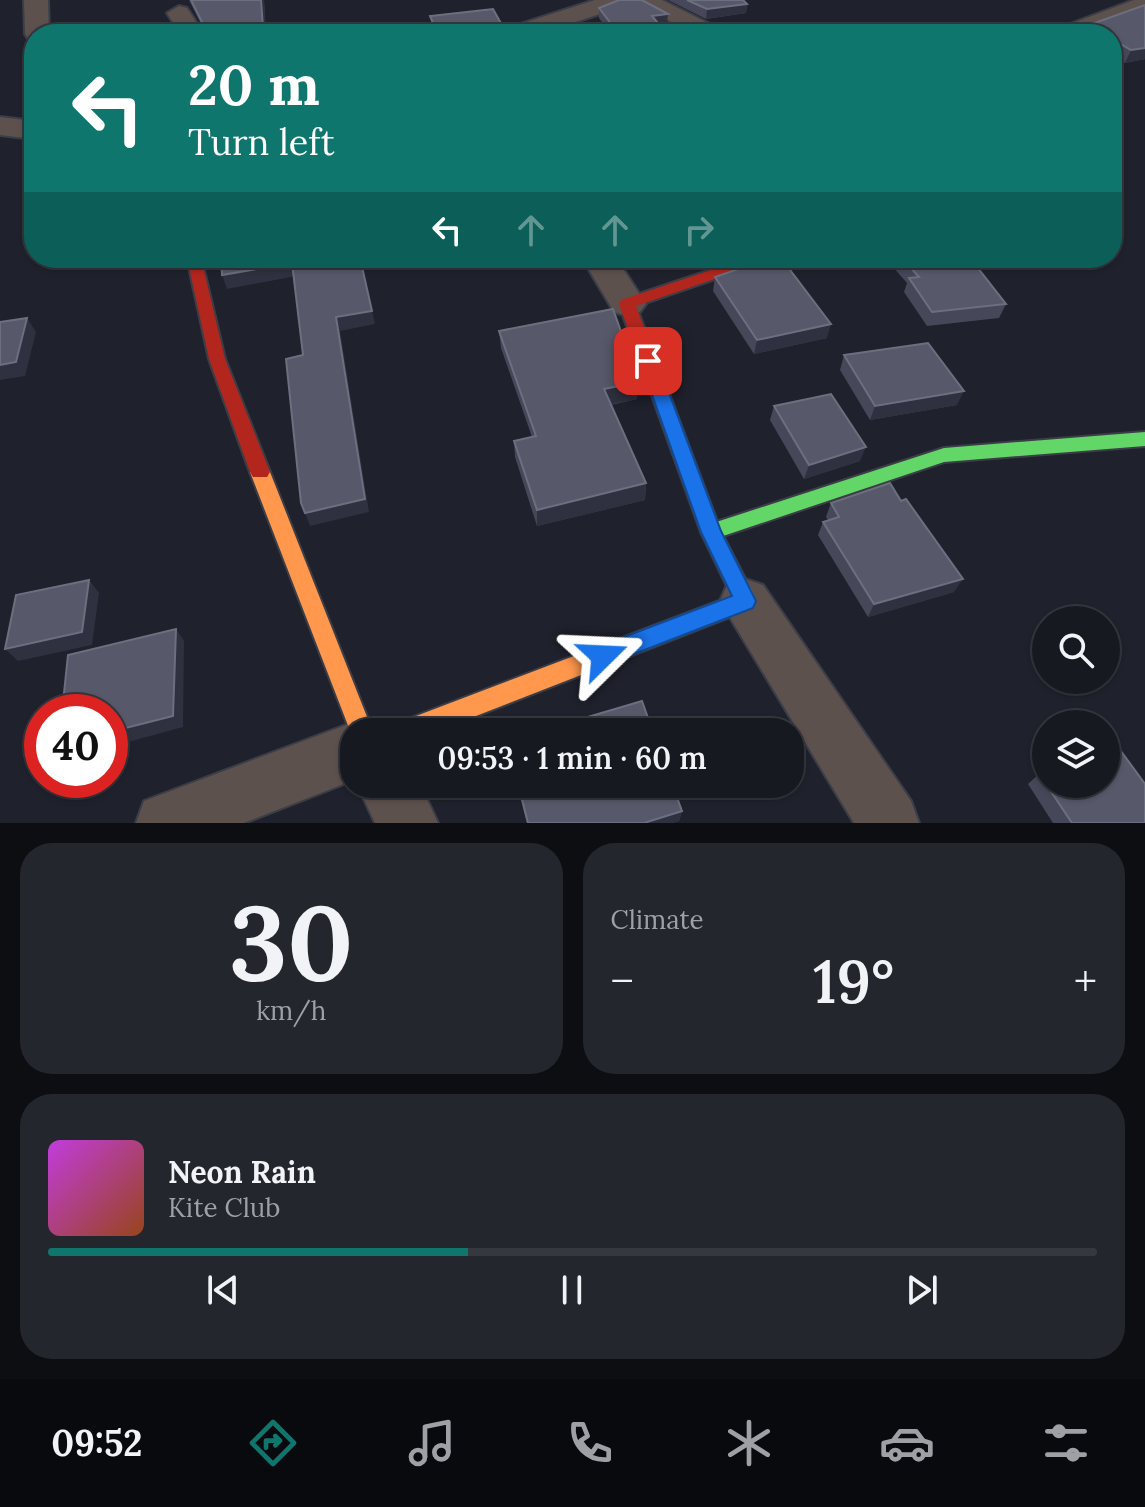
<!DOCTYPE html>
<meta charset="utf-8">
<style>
body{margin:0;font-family:Lora,serif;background:#24262e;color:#f1f3f6;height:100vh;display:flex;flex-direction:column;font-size:30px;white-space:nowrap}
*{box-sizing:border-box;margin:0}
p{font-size:26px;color:#9ea0a5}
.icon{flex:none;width:44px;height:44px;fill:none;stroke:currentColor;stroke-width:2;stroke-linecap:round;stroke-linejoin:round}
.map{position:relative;height:823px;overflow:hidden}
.panel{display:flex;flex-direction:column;gap:20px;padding:20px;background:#0d0e12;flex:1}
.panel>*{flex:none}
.banner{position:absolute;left:24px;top:24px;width:1098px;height:244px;border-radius:32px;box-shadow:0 2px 6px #0004,0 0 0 2px #36383f;background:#0f766e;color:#fff;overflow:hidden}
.fabs{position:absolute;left:1032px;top:606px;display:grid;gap:16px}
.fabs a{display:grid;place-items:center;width:88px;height:88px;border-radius:50%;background:#171921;box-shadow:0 2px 6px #0004,0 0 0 2px #36383f;font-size:40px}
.speed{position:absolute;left:24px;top:694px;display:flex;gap:16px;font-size:40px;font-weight:700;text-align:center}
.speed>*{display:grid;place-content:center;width:104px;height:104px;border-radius:50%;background:#171921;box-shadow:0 2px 6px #0004,0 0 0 2px #36383f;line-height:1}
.speed .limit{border:12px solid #d22;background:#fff;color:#111}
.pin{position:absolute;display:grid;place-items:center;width:68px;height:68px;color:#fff;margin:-34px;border-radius:16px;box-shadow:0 4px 12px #0006}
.me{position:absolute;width:88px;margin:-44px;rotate:69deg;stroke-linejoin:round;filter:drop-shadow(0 0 6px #0008)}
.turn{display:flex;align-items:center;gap:28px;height:168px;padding:0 32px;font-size:36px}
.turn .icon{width:104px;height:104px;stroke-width:2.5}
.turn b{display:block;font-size:56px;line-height:68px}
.lanes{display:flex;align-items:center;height:76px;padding:0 32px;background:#0003;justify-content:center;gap:40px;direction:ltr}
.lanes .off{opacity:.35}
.big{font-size:60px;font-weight:600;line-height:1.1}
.panel .card{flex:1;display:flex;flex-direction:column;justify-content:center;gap:12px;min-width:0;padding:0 28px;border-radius:32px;background:#24262e}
.panel .dial{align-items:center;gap:0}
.dial b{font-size:104px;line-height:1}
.song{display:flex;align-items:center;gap:24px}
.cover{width:96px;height:96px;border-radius:12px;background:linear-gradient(135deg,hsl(290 70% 55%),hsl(20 70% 35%))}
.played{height:8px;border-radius:4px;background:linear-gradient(90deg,#0f766e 40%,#36383f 40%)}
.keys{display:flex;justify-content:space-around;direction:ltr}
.heat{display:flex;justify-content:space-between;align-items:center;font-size:44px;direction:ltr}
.panel .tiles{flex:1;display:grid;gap:20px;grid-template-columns:1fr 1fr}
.card:last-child{grid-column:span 2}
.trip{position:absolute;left:340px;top:718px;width:464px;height:80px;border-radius:32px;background:#171921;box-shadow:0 2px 6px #0004,0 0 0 2px #36383f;font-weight:600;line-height:80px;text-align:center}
.tab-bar{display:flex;height:128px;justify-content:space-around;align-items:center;background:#090a0d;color:#9ea0a5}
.tab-bar .icon{width:56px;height:56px}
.tab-bar .selected{color:#0f766e}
.tab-bar b{font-size:36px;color:#f1f3f6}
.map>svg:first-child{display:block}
</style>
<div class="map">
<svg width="1145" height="823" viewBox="0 0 1145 823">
<rect width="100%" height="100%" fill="#1f212c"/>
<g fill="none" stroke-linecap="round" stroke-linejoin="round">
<!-- street casing -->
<g stroke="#3b3d47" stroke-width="4">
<g id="street">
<path d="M24 0H48L49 34H34V41L28 39 25 34Z"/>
<path d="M595 0H631L627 5 539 34H502L505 29Z"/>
<path d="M632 0H662L720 29 723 34H692Z"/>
<path d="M1134 0H1145V12L1088 34H1054L1057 29Z"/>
<path d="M179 6 187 8 204 34H180L167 13Z"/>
<path d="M0 117 34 121V139L0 135Z"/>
<path d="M582 258H616L646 304 640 312 627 316 614 312Z"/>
<path d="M745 579 763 585 911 801 919 823H854L720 601 727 585Z"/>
<path d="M354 722 375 732H354V780L244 823H136L144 801Z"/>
<path d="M357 784H420L438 823H375Z"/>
</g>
</g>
<!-- fast casing -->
<g stroke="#3b3d47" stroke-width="4">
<path id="fast" d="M1145 432V446L944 462 723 536 754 596 751 603 743 606 735 603 701 532 704 526 944 448Z"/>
</g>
<!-- slow casing -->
<g stroke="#3b3d47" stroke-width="4">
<g id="slow">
<path d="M260 465 267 467 270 472 373 732H354V741L250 472 253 467Z"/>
<path d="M743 586 751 589 756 601 753 608 435 732H392L395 724 732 596 735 589Z"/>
</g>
</g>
<!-- jam casing -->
<g stroke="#3b3d47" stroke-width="4">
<g id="jam">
<path d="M187 258H201L225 359 270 472 267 477H253L250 472 209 359Z"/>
<path d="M747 258H769L767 261 636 306 721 532 718 538 711 540 704 538 701 532 619 304 621 300Z"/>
</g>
</g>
<!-- street -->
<use href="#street" fill="#5d514d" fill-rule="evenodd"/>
<!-- fast -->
<use href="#fast" fill="#63d668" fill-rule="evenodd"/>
<!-- slow -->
<use href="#slow" fill="#ff974d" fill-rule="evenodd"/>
<!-- jam -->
<use href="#jam" fill="#b3261e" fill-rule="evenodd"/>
</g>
<!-- wall -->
<g fill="#464859">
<path d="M189 0H264L266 34H206Z"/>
<path d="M668 0H743L747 4 746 13 706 19Z"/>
<path d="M1145 5V59L1125 63 1112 55V34H1085L1089 25Z"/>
<path d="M599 8 667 23 659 24 667 34H611L599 18Z"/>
<path d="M430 16 507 34H434L432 28Z"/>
<path d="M885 258H970L1006 304 999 318 927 326 904 292 907 283Z"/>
<path d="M715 277 827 338 754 354 713 291Z"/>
<path d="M499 331 637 399 611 405 646 483 645 500 537 526 515 457 514 441 532 437 501 348Z"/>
<path d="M844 355 957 405 870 420 840 370Z"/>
<path d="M774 406 860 461 804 479 770 420Z"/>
<path d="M831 503 954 592 868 617 818 535 823 522 828 520 826 517Z"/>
<path d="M1039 774 1145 823H1053L1028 784Z"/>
<path d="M517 784H672L682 811 679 821 672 823H527Z"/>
</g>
<!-- shaded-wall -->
<g fill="#2f3140">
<path d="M261 0H264L266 34H230Z"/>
<path d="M747 4 746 13 706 19 707 9Z"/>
<path d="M668 14 667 23 652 25V16Z"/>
<path d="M1145 48V59L1125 63 1131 50Z"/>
<path d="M360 258 375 324 340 331 369 512 310 526 305 513 336 317Z"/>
<path d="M486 258H533L486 267Z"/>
<path d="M701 258H716L701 263Z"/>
<path d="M292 263 296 276 227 289 222 275Z"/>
<path d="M27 318 36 332 25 376 0 380V365Z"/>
<path d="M831 324 827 338 754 354 757 340Z"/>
<path d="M639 382 637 399 603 406 604 389Z"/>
<path d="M964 391 957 405 870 420 875 406Z"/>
<path d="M866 447 860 461 804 479 809 465Z"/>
<path d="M646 483 645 500 537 526V510Z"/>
<path d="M963 579 954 592 868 617 874 604Z"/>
<path d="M89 580 99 593 92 645 18 661 5 649Z"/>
<path d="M176 629 184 641 183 727 110 747V732Z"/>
<path d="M682 811 679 821 672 823H644Z"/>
</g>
<!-- building -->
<g fill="#57596a" stroke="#6c6f7f" stroke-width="2">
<path d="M191 0H261L263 28 230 34H208Z"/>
<path d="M619 0H642L668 14 652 16 667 34H619L599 8Z"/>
<path d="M687 0H743L747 4 707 9Z"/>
<path d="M1145 5V48L1131 50 1112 39V34H1104L1089 25Z"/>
<path d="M493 9 507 34H438L430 16Z"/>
<path d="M221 258H360L372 311 336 317 365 499 305 513 301 503 286 359 303 355 292 263 222 275Z"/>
<path d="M770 258H781L831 324 757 340 715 277Z"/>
<path d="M902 258H970L1006 304 932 312 909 278 919 277Z"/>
<path d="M613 309 639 382 604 389 646 483 537 510 514 441 536 436 499 331Z"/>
<path d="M27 318 16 362 0 365V322Z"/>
<path d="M928 343 964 391 875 406 844 355Z"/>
<path d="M831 394 866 447 809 465 774 406Z"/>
<path d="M890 483 901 501 906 499 963 579 874 604 823 522 839 517 831 503Z"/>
<path d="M89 580 82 632 5 649 16 595Z"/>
<path d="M176 629 173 716 110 732V712H62L68 655Z"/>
<path d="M642 701 653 732H537Z"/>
<path d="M1118 747 1145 784V823H1072L1046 784H1106V751Z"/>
<path d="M1046 771V784L1039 774Z"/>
<path d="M518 784H672L682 811 644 823H528Z"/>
</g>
<!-- route -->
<path fill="#1a73e8" stroke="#114b97" stroke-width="2" d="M648 355 657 361 721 531 756 601 753 608 603 666 595 663 592 656 595 648 732 596 701 532 640 361Z"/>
</svg>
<div class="fabs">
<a><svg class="icon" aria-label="search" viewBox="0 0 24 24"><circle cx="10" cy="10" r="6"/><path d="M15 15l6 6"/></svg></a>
<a><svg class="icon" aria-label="layers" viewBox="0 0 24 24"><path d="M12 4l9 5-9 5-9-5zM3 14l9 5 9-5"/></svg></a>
</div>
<div class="speed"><div class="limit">40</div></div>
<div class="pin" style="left:648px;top:361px;background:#d93025"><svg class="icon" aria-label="arrive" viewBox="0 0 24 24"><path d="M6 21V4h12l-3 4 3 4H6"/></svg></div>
<svg class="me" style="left:603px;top:656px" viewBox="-20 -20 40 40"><path d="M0-17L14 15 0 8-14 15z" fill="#1a73e8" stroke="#fff" stroke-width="4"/></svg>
<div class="trip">09:53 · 1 min · 60 m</div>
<div class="banner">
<div class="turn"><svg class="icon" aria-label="left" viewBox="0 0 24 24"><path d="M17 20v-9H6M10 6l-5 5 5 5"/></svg><div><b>20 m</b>Turn left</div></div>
<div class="lanes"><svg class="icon" aria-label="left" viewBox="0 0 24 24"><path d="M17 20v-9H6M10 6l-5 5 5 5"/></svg><svg class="icon off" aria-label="ahead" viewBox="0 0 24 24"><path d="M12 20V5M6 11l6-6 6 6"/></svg><svg class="icon off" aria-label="ahead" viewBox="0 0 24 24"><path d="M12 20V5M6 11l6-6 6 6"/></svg><svg class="icon off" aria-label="right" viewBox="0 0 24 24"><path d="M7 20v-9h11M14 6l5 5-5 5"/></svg></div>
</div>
</div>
<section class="panel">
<div class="tiles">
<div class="card dial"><b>30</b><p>km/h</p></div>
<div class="card"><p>Climate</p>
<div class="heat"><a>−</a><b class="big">19°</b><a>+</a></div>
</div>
<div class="card">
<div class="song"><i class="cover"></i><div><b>Neon Rain</b><p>Kite Club</p></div></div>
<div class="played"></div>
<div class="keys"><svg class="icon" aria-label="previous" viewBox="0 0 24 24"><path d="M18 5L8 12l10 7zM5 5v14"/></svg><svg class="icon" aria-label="pause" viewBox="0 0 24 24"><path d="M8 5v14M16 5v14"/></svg><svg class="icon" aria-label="next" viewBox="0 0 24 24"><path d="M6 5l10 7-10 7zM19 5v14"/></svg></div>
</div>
</div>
</section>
<nav class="tab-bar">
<b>09:52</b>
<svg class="icon selected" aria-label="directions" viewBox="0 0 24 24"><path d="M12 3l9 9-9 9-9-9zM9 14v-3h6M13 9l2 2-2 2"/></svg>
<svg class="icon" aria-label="music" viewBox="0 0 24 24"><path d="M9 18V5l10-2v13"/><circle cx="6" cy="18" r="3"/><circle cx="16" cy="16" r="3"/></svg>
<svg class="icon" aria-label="phone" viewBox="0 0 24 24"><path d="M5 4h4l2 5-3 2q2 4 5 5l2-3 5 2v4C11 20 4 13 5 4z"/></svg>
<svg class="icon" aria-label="climate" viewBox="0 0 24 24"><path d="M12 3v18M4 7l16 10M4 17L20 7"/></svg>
<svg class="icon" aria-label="car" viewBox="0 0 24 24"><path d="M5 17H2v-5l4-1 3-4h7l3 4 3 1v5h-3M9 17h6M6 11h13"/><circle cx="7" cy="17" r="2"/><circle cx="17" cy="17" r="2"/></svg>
<svg class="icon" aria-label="filters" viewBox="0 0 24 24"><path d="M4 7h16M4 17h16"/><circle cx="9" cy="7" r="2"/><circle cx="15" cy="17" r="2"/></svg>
</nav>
